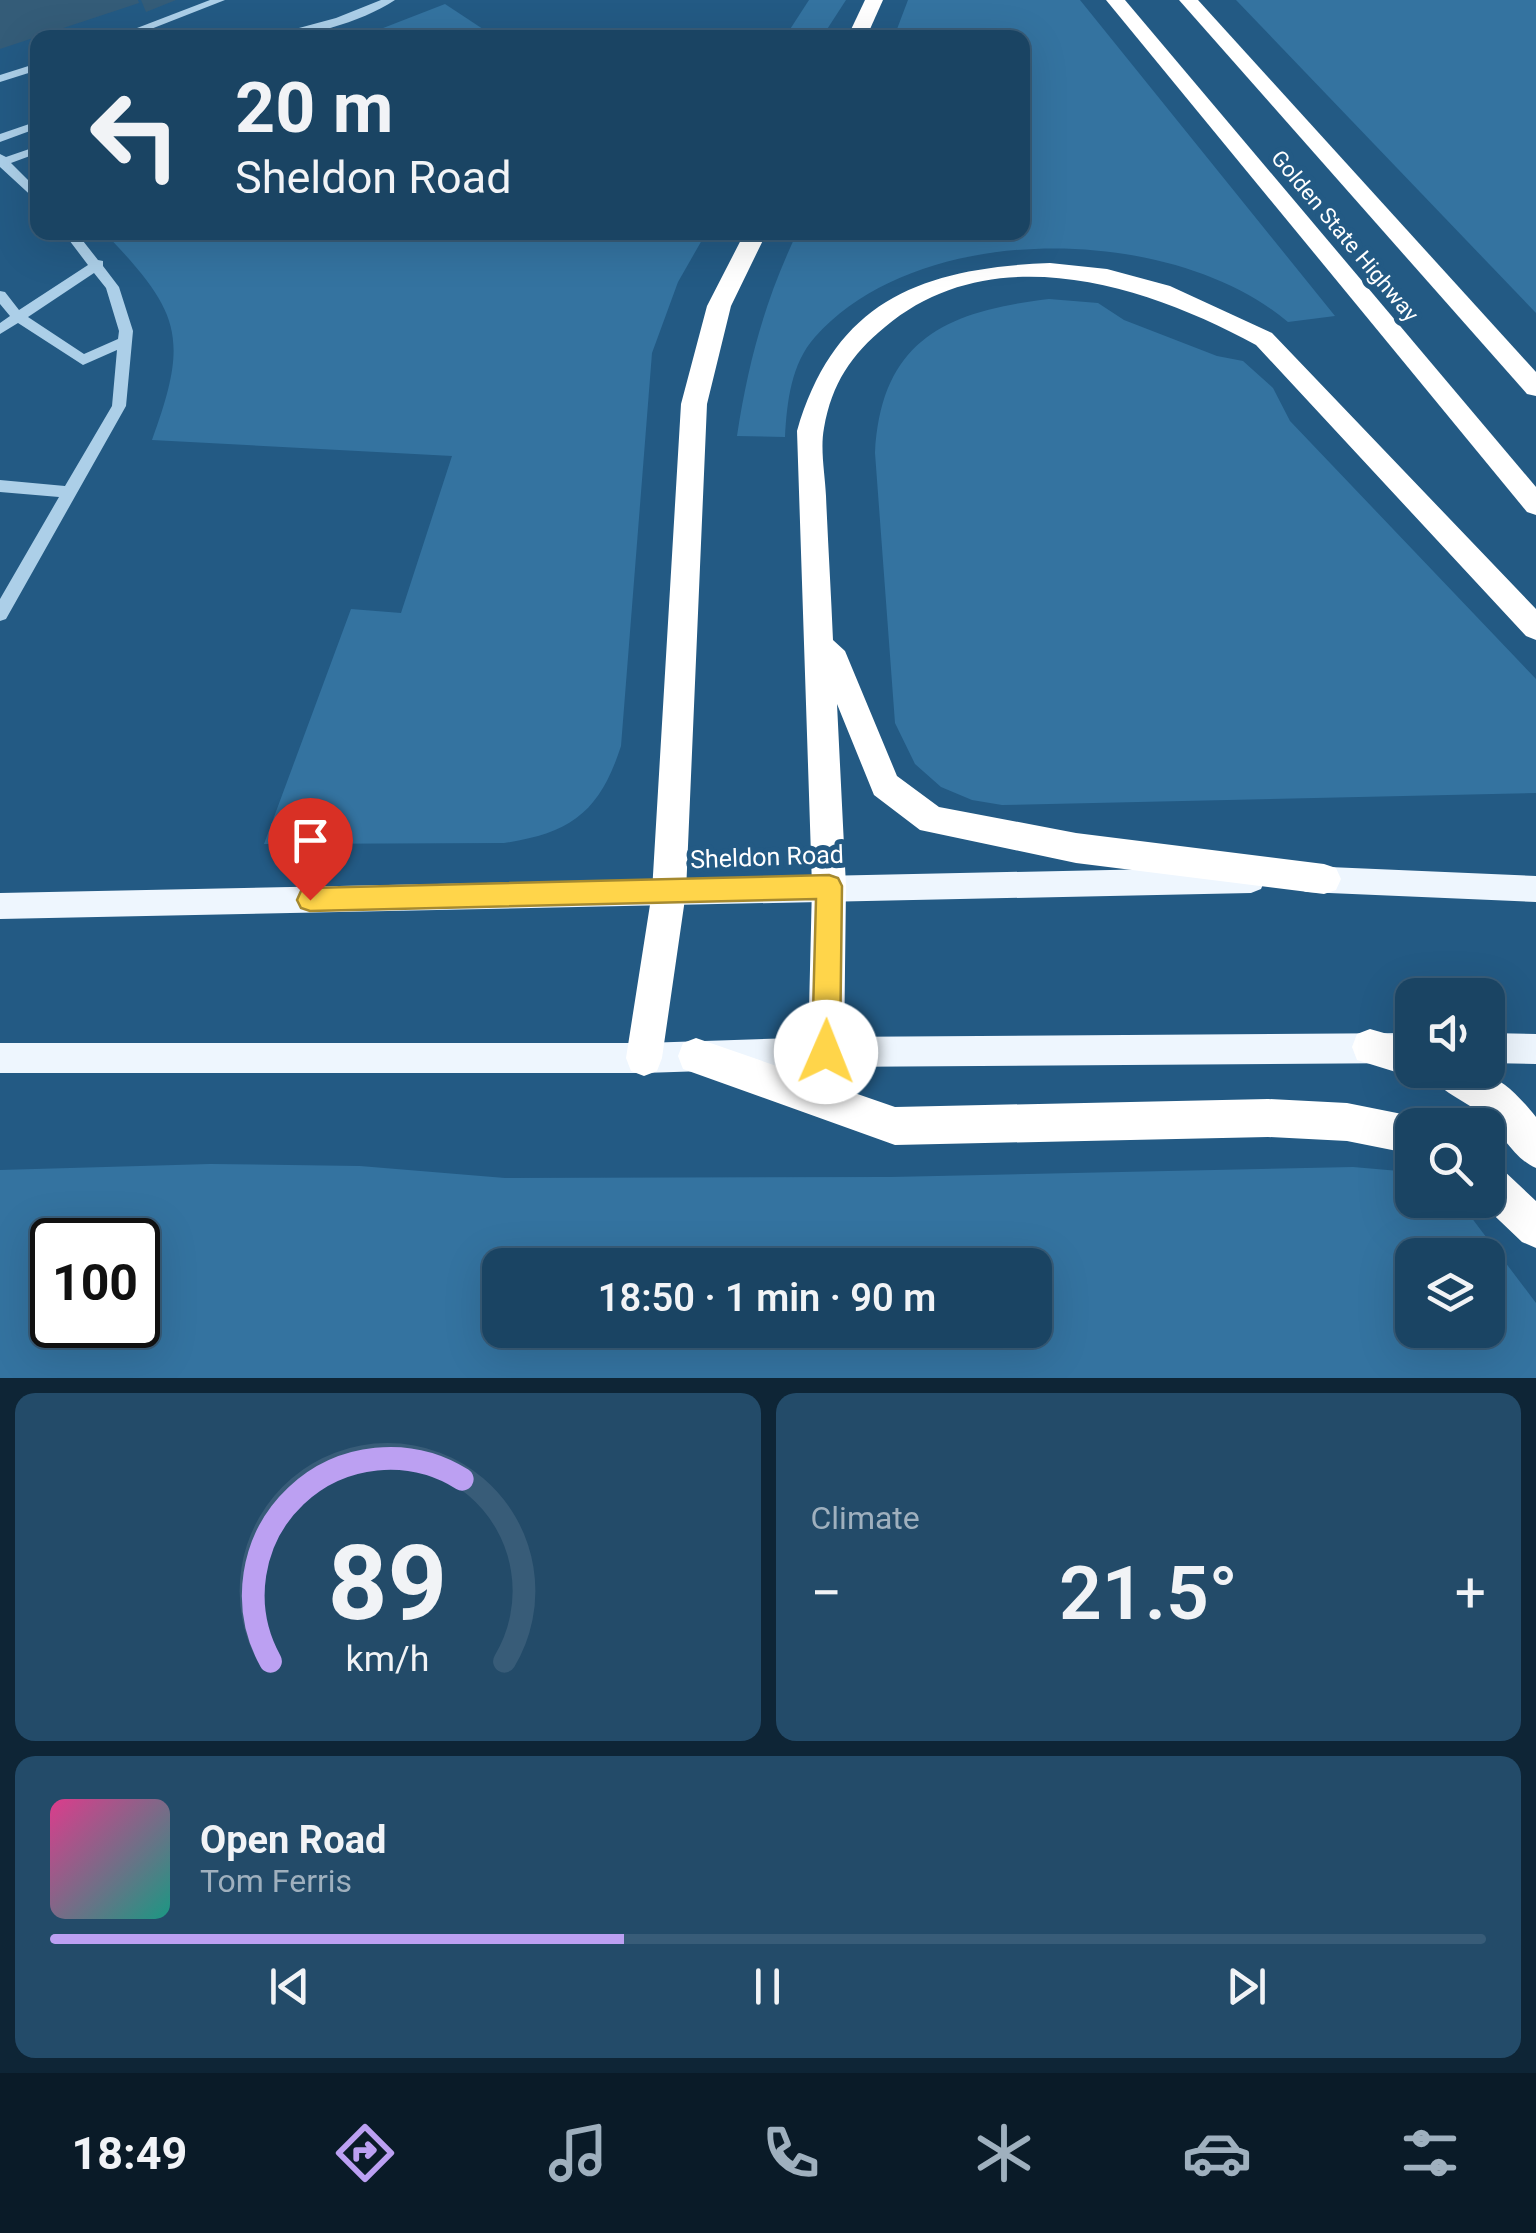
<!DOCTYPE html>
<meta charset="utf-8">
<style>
body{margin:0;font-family:Roboto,sans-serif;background:#234b69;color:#f1f3f6;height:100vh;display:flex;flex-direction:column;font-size:38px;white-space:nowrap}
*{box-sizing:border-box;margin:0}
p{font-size:32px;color:#9fb0be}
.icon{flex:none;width:55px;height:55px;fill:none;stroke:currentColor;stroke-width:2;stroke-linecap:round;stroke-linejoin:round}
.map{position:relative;height:1378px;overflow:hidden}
.drawer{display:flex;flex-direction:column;gap:15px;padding:15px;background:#0e2536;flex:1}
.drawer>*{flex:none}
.guide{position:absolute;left:30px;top:30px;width:1000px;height:210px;border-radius:20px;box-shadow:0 10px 40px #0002,0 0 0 2px #385c78;background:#1a4463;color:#f1f3f6;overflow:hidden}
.fabs{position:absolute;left:1395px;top:978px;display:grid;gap:20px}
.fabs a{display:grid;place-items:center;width:110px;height:110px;border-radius:20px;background:#1a4463;box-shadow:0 10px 40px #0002,0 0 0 2px #385c78;font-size:50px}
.speed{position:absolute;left:30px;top:1218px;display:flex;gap:20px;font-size:50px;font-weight:700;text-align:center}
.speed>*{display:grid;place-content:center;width:130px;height:130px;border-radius:50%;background:#1a4463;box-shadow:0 10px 40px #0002,0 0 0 2px #385c78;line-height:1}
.speed .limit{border:5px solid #111;border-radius:15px;background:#fff;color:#111}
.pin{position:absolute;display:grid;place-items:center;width:85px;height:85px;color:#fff;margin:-102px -42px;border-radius:50% 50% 50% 0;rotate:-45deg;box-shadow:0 0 10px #0007}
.pin .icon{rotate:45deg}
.me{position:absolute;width:110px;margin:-55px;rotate:1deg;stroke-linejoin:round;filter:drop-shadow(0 0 8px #0008)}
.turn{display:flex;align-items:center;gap:35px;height:210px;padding:0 40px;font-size:45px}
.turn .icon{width:130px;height:130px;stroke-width:2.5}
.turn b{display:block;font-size:70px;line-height:85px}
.big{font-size:75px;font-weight:600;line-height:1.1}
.drawer .tile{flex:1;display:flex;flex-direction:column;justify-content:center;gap:15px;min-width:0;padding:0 35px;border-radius:20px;background:#234b69}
.drawer .dial{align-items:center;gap:0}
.dial svg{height:260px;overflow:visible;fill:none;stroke:#385c78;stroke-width:7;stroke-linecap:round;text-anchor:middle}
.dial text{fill:#f1f3f6;stroke:none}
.song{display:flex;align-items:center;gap:30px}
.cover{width:120px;height:120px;border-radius:15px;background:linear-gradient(135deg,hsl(330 70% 55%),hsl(170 70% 35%))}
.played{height:10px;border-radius:5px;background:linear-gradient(90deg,#bca0f2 40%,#385c78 40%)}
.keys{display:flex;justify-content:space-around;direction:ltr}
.heat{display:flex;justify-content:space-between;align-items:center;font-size:55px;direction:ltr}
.drawer .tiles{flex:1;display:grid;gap:15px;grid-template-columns:1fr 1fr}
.tile:last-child{grid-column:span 2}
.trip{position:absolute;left:482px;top:1248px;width:570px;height:100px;border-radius:20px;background:#1a4463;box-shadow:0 10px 40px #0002,0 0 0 2px #385c78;font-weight:600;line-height:100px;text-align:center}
.tabs{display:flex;height:160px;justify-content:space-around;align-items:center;background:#0a1b28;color:#9fb0be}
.tabs .icon{width:70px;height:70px}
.tabs .active{color:#bca0f2}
.tabs b{font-size:45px;color:#f1f3f6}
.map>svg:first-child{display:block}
</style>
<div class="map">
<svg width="1536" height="1378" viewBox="0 0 1536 1378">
<rect width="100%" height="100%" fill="#235a84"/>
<!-- green -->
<g fill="#3473a0" fill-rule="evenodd">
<path d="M809 0H846L822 37H785Z"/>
<path d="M908 0H1080L1335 316 1288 322C1172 224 920 219 815 337 791 364 787 402 785 437L737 436C748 363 765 300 797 233L1022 232V38L894 37Z"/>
<path d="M1236 0H1536V313Z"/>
<path d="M445 4 495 37H360Z"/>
<path d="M105 233H706L678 282 652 353 621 746C600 811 572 833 504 843L264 844 351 609 401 613 452 456 152 440C190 336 180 312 105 233Z"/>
<path d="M1049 299 1098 303 1124 320 1217 356 1243 361 1273 388 1290 421 1536 679V793L1002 805 972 800 941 787 915 764 895 723 875 453C881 340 946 311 1049 299Z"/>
<path d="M210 1164 360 1166 505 1178 890 1177 1353 1167 1399 1171 1412 1177V1200H1452L1471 1217 1536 1303V1378H0V1170ZM138 1240V1325H52V1240ZM1412 1255H1488V1330H1412ZM500 1265H1035V1330H500Z"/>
</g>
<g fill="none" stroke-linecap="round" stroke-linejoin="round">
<!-- minor -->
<g fill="#accfe8" fill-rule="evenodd">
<path d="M210 0H225L128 38H111Z"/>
<path d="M381 0H395C360 23 304 38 262 38L336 18Z"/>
<path d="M38 63V70L0 82V75Z"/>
<path d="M38 121V128L0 142V134Z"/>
<path d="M38 146V153L11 163 38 190V202L0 167V154L6 157Z"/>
<path d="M63 232H76L98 260 103 261V266L119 287 133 331 126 406 6 619 0 621V599L59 497 0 492V480L65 486 112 406 117 350 83 365 18 323 0 334V323L10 316 0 304V291L5 292 19 310 88 265ZM94 273 106 288 119 331 118 339 84 354 28 317Z"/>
</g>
<!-- major -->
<g fill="#eef6fe" fill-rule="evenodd">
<path d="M1306 866 1536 876V902L1306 892 1296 888 1292 879 1296 870Z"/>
<path d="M1251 867 1261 871 1265 880 1261 889 1251 893 0 919V893Z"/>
<path d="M1412 1033V1063L826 1067 644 1073H0V1043H644L826 1037Z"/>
<path d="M1488 1033 1536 1034V1064L1488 1063Z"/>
</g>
<!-- highway -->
<g fill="#fff" fill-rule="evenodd">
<path d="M865 0H883L866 38H847Z"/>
<path d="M1106 0H1125L1536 487V515L1527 512Z"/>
<path d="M1179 0H1198L1536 372V396L1527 394Z"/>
<path d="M745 232H767L731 306 707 404 686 892 662 1058 657 1071 644 1076 631 1071 626 1058 652 892 681 404 707 306Z"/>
<path d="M1050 263 1107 269 1170 286 1272 333 1536 609V640L1526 636 1256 345C1146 285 993 236 885 327 851 355 832 383 824 428 820 449 825 474 826 496 828 544 831 592 833 640L845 651 897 776 939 807 1076 833 1324 864 1336 868 1341 879 1336 890 1324 894 1076 863 920 830 874 795 837 704 846 886 844 1052 839 1065 826 1070 813 1065 808 1052 812 886 797 431C835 300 922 268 1050 263Z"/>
<path d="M1370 1029 1412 1041V1070L1425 1072 1412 1077 1357 1060 1352 1047 1357 1034Z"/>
<path d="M696 1038 895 1107 1268 1099 1347 1103 1412 1116 1427 1125H1412V1154L1347 1141 1268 1137 895 1145 683 1069 678 1056 683 1043Z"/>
<path d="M1428 1070C1484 1070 1498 1070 1536 1117V1168C1514 1159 1502 1133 1484 1116 1466 1100 1437 1092 1428 1070Z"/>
<path d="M1488 1164 1502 1169 1536 1201V1248L1522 1242 1478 1200H1488Z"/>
</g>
</g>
<!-- shaded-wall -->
<g fill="#345c78">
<path d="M0 0H138L139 3 0 49Z"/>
<path d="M141 0H176L146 12Z"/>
</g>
<!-- route -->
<path fill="#ffd54a" stroke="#a68a30" stroke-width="2.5" d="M829 875 838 878 842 886 840 1052 836 1061 826 1066 816 1061 812 1052 816 899 310 911 301 908 297 900 301 891 310 888Z"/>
<g text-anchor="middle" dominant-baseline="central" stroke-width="10" stroke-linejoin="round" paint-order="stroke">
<!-- far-street labels -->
<g font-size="22" fill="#fff" stroke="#235a84">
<text transform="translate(1345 236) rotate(50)">Golden State Highway</text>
</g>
<!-- street labels -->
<g font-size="25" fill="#fff" stroke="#235a84">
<text transform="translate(767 857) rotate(-2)">Sheldon Road</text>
</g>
</g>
</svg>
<div class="fabs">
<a><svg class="icon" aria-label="sound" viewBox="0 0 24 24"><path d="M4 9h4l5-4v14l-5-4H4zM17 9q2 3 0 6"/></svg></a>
<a><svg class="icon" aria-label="search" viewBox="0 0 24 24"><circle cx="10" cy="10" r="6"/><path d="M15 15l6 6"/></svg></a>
<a><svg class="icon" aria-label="layers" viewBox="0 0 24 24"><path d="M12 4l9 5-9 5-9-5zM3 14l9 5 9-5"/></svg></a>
</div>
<div class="speed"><div class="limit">100</div></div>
<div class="pin" style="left:310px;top:900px;background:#d93025"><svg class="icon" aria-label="arrive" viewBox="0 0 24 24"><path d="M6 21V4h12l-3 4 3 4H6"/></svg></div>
<svg class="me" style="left:826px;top:1052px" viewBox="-20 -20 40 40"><circle r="19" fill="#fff"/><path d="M0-13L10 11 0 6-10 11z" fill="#ffd54a"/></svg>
<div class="trip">18:50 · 1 min · 90 m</div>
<div class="guide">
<div class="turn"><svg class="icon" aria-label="left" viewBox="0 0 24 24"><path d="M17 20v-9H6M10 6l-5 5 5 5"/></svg><div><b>20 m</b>Sheldon Road</div></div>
</div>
</div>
<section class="drawer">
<div class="tiles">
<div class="tile dial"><svg viewBox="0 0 100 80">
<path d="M14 69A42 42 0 1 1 86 69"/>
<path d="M14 69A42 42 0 0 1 73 13" stroke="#bca0f2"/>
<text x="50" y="56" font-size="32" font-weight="700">89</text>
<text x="50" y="72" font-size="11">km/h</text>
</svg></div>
<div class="tile"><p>Climate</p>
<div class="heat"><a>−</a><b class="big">21.5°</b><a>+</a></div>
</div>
<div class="tile">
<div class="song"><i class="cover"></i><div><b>Open Road</b><p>Tom Ferris</p></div></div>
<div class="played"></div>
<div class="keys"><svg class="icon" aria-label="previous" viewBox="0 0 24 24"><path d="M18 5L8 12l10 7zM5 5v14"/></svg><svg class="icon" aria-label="pause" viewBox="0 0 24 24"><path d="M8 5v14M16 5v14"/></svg><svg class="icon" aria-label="next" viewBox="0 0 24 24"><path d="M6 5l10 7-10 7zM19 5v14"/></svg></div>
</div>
</div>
</section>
<nav class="tabs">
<b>18:49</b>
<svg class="icon active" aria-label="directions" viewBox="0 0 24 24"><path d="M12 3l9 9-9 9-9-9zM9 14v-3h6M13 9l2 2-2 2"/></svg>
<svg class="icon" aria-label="music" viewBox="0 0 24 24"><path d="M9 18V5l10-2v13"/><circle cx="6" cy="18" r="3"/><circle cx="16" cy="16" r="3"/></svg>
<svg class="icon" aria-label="phone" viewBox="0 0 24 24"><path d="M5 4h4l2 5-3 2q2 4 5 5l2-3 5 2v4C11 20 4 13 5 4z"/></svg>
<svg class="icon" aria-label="climate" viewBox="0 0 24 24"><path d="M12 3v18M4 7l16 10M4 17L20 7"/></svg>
<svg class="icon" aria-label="car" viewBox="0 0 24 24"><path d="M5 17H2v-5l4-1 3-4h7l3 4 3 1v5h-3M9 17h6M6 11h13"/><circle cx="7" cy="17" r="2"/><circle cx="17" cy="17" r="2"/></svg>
<svg class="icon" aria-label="filters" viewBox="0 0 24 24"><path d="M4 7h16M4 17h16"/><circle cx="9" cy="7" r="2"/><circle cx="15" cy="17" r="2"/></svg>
</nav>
